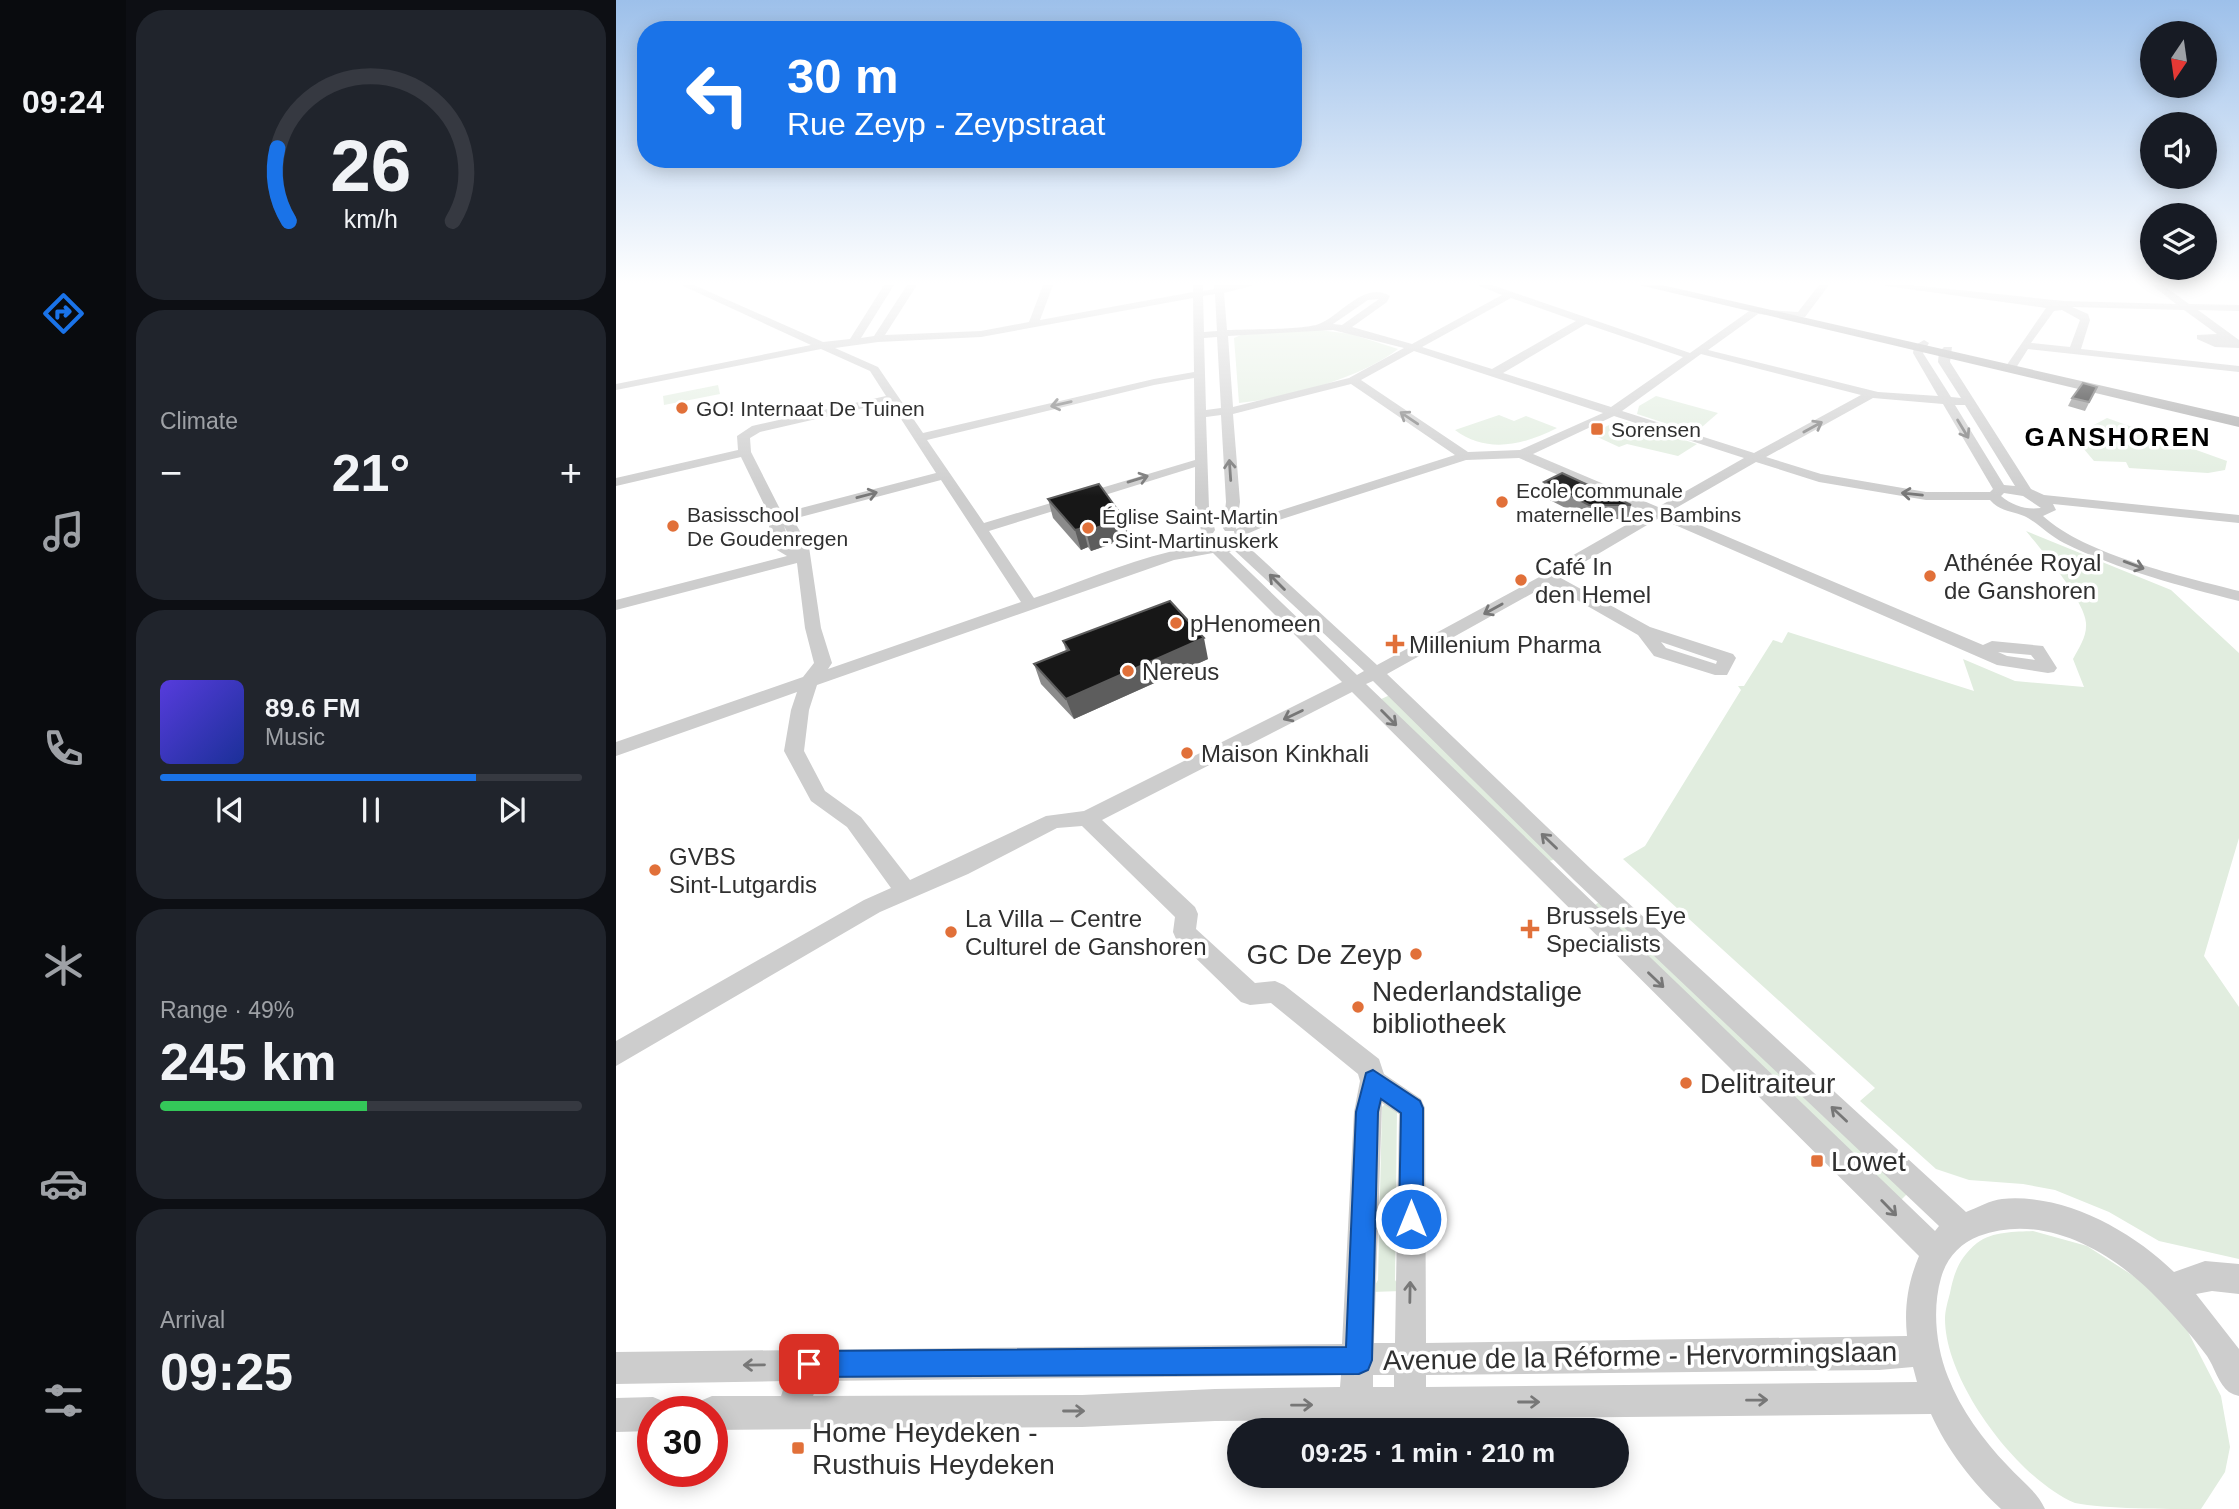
<!DOCTYPE html>
<meta charset="utf-8">
<style>
body{margin:0;font-family:Arial,sans-serif;background:#20242c;color:#f1f3f6;height:100vh;display:flex;flex-direction:column;font-size:26px;white-space:nowrap}
*{box-sizing:border-box;margin:0}
p{font-size:23px;color:#9ea1a6}
.icon{flex:none;width:38px;height:38px;fill:none;stroke:currentColor;stroke-width:2;stroke-linecap:round;stroke-linejoin:round}
.map{position:relative;flex:1;overflow:hidden}
.panel{display:flex;flex-direction:column;gap:10px;padding:10px;background:#0d0f14;width:490px}
.panel>*{flex:none}
.guide{position:absolute;left:21px;top:21px;width:665px;height:147px;border-radius:28px;box-shadow:0 4px 18px #0003;background:#1a73e8;color:#fff;overflow:hidden}
.needle{width:46px;rotate:193deg}
.controls{position:absolute;left:1524px;top:21px;display:grid;gap:14px}
.controls a{display:grid;place-items:center;width:77px;height:77px;border-radius:50%;background:#171b24;box-shadow:0 4px 18px #0003;font-size:35px}
.speed{position:absolute;left:21px;top:1396px;display:flex;gap:14px;font-size:35px;font-weight:700;text-align:center}
.speed>*{display:grid;place-content:center;width:91px;height:91px;border-radius:50%;background:#171b24;box-shadow:0 4px 18px #0003;line-height:1}
.speed .limit{border:10px solid #d22;background:#fff;color:#111}
.pin{position:absolute;display:grid;place-items:center;width:60px;height:60px;color:#fff;margin:-30px;border-radius:14px;box-shadow:0 4px 10px #0006}
.me{position:absolute;width:77px;margin:-38px;rotate:0deg;stroke-linejoin:round;filter:drop-shadow(0 0 5px #0008)}
.turn{display:flex;align-items:center;gap:24px;height:147px;padding:0 35px;font-size:32px}
.turn .icon{width:91px;height:91px;stroke-width:2.5}
.turn b{display:block;font-size:49px;line-height:60px}
.big{font-size:52px;font-weight:800;line-height:1.1}
.panel .tile{flex:1;display:flex;flex-direction:column;justify-content:center;gap:10px;min-width:0;padding:0 24px;border-radius:28px;background:#20242c}
.panel .dial{align-items:center;gap:0}
.dial svg{height:182px;overflow:visible;fill:none;stroke:#363941;stroke-width:7;stroke-linecap:round;text-anchor:middle}
.dial text{fill:#f1f3f6;stroke:none}
.song{display:flex;align-items:center;gap:21px}
.cover{width:84px;height:84px;border-radius:10px;background:linear-gradient(135deg,hsl(250 70% 55%),hsl(230 70% 35%))}
.played{height:7px;border-radius:4px;background:linear-gradient(90deg,#1a73e8 75%,#363941 75%)}
.keys{display:flex;justify-content:space-around;direction:ltr}
.heat{display:flex;justify-content:space-between;align-items:center;font-size:38px;direction:ltr}
.charge{height:10px;border-radius:5px;background:linear-gradient(90deg,#34c759 49%,#363941 0)}
.trip{position:absolute;left:611px;top:1418px;width:402px;height:70px;border-radius:35px;background:#171b24;box-shadow:0 4px 18px #0003;font-weight:800;line-height:70px;text-align:center}
main{display:flex;flex:1;min-height:0}
.menu{display:flex;flex-direction:column;width:126px;justify-content:space-around;align-items:center;background:#090b0e;color:#9ea1a6}
.menu .icon{width:49px;height:49px}
.menu .on{color:#1a73e8}
.menu b{font-size:32px;color:#f1f3f6}
.map>svg:first-child{display:block}
</style>
<main>
<nav class="menu">
<b>09:24</b>
<svg class="icon on" aria-label="directions" viewBox="0 0 24 24"><path d="M12 3l9 9-9 9-9-9zM9 14v-3h6M13 9l2 2-2 2"/></svg>
<svg class="icon" aria-label="music" viewBox="0 0 24 24"><path d="M9 18V5l10-2v13"/><circle cx="6" cy="18" r="3"/><circle cx="16" cy="16" r="3"/></svg>
<svg class="icon" aria-label="phone" viewBox="0 0 24 24"><path d="M5 4h4l2 5-3 2q2 4 5 5l2-3 5 2v4C11 20 4 13 5 4z"/></svg>
<svg class="icon" aria-label="climate" viewBox="0 0 24 24"><path d="M12 3v18M4 7l16 10M4 17L20 7"/></svg>
<svg class="icon" aria-label="car" viewBox="0 0 24 24"><path d="M5 17H2v-5l4-1 3-4h7l3 4 3 1v5h-3M9 17h6M6 11h13"/><circle cx="7" cy="17" r="2"/><circle cx="17" cy="17" r="2"/></svg>
<svg class="icon" aria-label="filters" viewBox="0 0 24 24"><path d="M4 7h16M4 17h16"/><circle cx="9" cy="7" r="2"/><circle cx="15" cy="17" r="2"/></svg>
</nav>
<section class="panel">
<div class="tile dial"><svg viewBox="0 0 100 80">
<path d="M14 69A42 42 0 1 1 86 69"/>
<path d="M14 69A42 42 0 0 1 9 37" stroke="#1a73e8"/>
<text x="50" y="56" font-size="32" font-weight="700">26</text>
<text x="50" y="72" font-size="11">km/h</text>
</svg></div>
<div class="tile"><p>Climate</p>
<div class="heat"><a>−</a><b class="big">21°</b><a>+</a></div>
</div>
<div class="tile">
<div class="song"><i class="cover"></i><div><b>89.6 FM</b><p>Music</p></div></div>
<div class="played"></div>
<div class="keys"><svg class="icon" aria-label="previous" viewBox="0 0 24 24"><path d="M18 5L8 12l10 7zM5 5v14"/></svg><svg class="icon" aria-label="pause" viewBox="0 0 24 24"><path d="M8 5v14M16 5v14"/></svg><svg class="icon" aria-label="next" viewBox="0 0 24 24"><path d="M6 5l10 7-10 7zM19 5v14"/></svg></div>
</div>
<div class="tile"><p>Range · 49%</p><b class="big">245 km</b><div class="charge"></div></div>
<div class="tile"><p>Arrival</p><b class="big">09:25</b></div>
</section>
<div class="map">
<svg width="1623" height="1509" viewBox="0 0 1623 1509">
<rect width="100%" height="100%" fill="#fff"/>
<!-- green -->
<g fill="#e1eddf">
<path d="M703 330 735 334 782 349C743 379 671 398 623 403L618 338 625 335Z"/>
<path d="M102 385 104 394 48 405 47 396Z"/>
<path d="M1040 396 1102 413 1079 433 1021 414 1023 406Z"/>
<path d="M883 415 898 421 910 416 941 428C908 445 871 454 839 430Z"/>
<path d="M1491 418 1611 461 1609 470 1592 473 1513 468 1510 462 1478 461 1457 436Z"/>
<path d="M1008 422 1014 423 1081 444 1062 456 1011 444 1003 447 975 434 997 423Z"/>
<path d="M1410 531 1555 590 1623 653V838L1588 956 1623 1007V1259L1543 1241 1493 1212 1439 1190 1407 1184 1353 1180 1320 1169 1244 1101 1259 1088 1007 859 1029 846 1125 690 1122 686H1128L1157 640 1166 643 1172 632 1358 691 1347 659 1399 681 1468 687 1457 659C1463 647 1471 637 1470 623 1469 601 1425 549 1410 531Z"/>
<path d="M774 695 938 859 937 860 933 861 763 700Z"/>
<path d="M983 902 1292 1193 1282 1203 979 905Z"/>
<path d="M769 1104 781 1110 779 1280 786 1291 755 1292 762 1280 766 1107Z"/>
<path d="M1417 1231 1471 1246 1527 1282 1570 1328 1605 1396 1614 1447 1609 1472 1585 1509C1551 1509 1488 1509 1459 1503 1402 1479 1329 1382 1329 1319 1329 1310 1332 1301 1334 1293 1338 1272 1344 1257 1361 1243 1377 1231 1399 1232 1417 1231Z"/>
</g>
<g fill="none" stroke-linecap="round" stroke-linejoin="round">
<!-- minor -->
<g fill="#cdcdcd" fill-rule="evenodd">
<path d="M65 285H78L207 342 234 339 268 285H278L245 338 258 336 291 285H301L269 335 365 331 413 322 427 285H437L424 320 577 292V285H587V291L598 289V285H639L608 293 611 330C631 329 688 330 703 324 724 316 749 280 774 296L771 302 736 327 796 344 886 295 861 285H876L1074 353 1136 309 1182 312 1203 285H1213L1189 317 1142 314 1092 350 1262 392 1322 396 1297 353 1298 346 1308 340 1313 343 1307 353 1335 397 1345 398 1322 362 1323 352 1328 347H1336L1334 362 1415 489 1428 495 1623 515V523L1437 504 1440 510 1427 516C1469 555 1568 577 1623 591V601C1564 586 1503 570 1448 543 1434 536 1425 526 1412 518 1400 511 1385 513 1374 500H1310L1203 482 1140 462 1053 512 1367 645 1376 641 1427 646 1441 668 1438 672 1432 673 1381 665 1043 518 943 577 1034 627 1117 654 1120 658 1111 675H1099L1038 656 1022 635 933 584 771 674 974 868 1350 1212C1361 1208 1374 1200 1386 1199 1447 1193 1515 1230 1558 1272L1589 1261 1623 1264V1294L1596 1291 1580 1294 1623 1349V1396C1620 1395 1616 1394 1613 1392 1603 1385 1598 1366 1591 1356 1574 1333 1555 1312 1535 1292 1490 1248 1425 1213 1363 1236 1344 1243 1330 1259 1325 1278 1316 1309 1320 1347 1332 1377 1345 1410 1367 1440 1391 1465 1404 1480 1421 1491 1429 1509H1385C1357 1483 1331 1450 1315 1414L599 1421 466 1427 96 1430V1412H80L84 1401 96 1396H165L170 1381 0 1384V1352L726 1344 738 1112 744 1081 742 1074 655 1003 634 1005 625 1002 560 939 557 932 559 917 466 826 441 828 352 874 264 912 0 1066V1041L248 900 275 888 231 827 195 801 168 751 175 710 181 692 0 756V742L187 677 198 663 189 628 181 563 0 610V600L171 556 161 550 153 527 155 519 125 457 0 486V478L122 450 121 436 136 426 270 396 254 371 205 349 0 390V384L195 345ZM599 294 601 331 588 332 587 296ZM577 298 578 372 538 379 307 433 262 367 219 348 262 342 365 337ZM895 298 960 321 876 369 806 347ZM763 299 726 325 717 324 752 300ZM970 324 1067 357 995 407 887 373ZM717 330 788 348 733 378 617 407 612 336ZM601 337 605 408 590 410 588 338ZM798 351 987 413 904 450 852 452 745 380ZM1085 354 1245 395 1138 453 1006 411ZM578 378 579 460 368 523 311 440 538 385ZM735 384 839 455 653 514 620 529 624 502 617 414ZM1257 398 1327 404 1377 489 1374 492H1310L1205 474 1150 457ZM274 402 320 473 166 513 135 452 134 438 144 432ZM1339 405H1349L1399 486 1388 485ZM605 415 610 502 607 528 609 531H618L619 536 624 537 663 520 850 460 903 458 1031 513 940 565 927 575 761 665 626 541 621 540C600 545 575 546 553 552 507 563 462 583 418 598L373 531 579 467V508L585 530 592 534 597 533 599 530 593 508 590 417ZM998 416 1128 458 1042 507 917 454ZM325 480 405 602 212 669 216 663 205 628 193 547 177 519ZM1388 493 1407 496 1425 508C1410 510 1397 506 1385 496ZM168 526 179 547V549L175 547ZM618 550 748 671 741 675 613 552ZM597 553 726 682 468 811 430 816 294 880 245 817 209 791 188 751 193 710 201 685 558 560ZM1045 642 1101 661 1100 664 1050 648ZM1382 652 1415 655 1419 660 1391 656ZM757 681 958 880 1323 1226 1319 1231 750 684ZM736 692 1303 1256C1292 1282 1288 1307 1291 1336L810 1343 809 1108 805 1099 768 1074 763 1059 668 985 659 981 639 983 580 929 582 914 579 907 486 820ZM766 1103 783 1114 779 1343H758ZM1297 1367 1301 1382 810 1387V1375L1263 1370ZM725 1375 724 1387 599 1389 466 1395 197 1396 203 1381ZM757 1375H778V1387H757Z"/>
<path d="M1263 285H1295L1448 301 1560 304 1536 285H1547L1573 304 1623 305V311L1582 310 1623 340V348L1599 347 1581 339V335L1601 334 1568 310 1456 307 1472 314 1474 320 1465 349 1623 366V372L1412 349 1398 371 1394 372 1388 369 1430 308ZM1446 310 1464 320 1454 347 1415 343 1438 311Z"/>
<path d="M37 1397 49 1402 53 1412H37V1431L0 1432V1398Z"/>
</g>
<!-- major -->
<path fill="#a8a8a8" fill-rule="evenodd" d="M1023 285H1046L1623 417V427Z"/>
</g>
<!-- wall -->
<g fill="#8b8b8b">
<path d="M1481 387 1469 411 1452 406 1456 398Z"/>
<path d="M928 482 1015 505 1012 519H971L926 496Z"/>
<path d="M432 499 508 519 513 538 475 551 472 547 465 550 437 518Z"/>
<path d="M447 641 592 659 458 719 425 684 418 664 450 651Z"/>
</g>
<!-- shaded-wall -->
<g fill="#5d5d5d">
<path d="M508 519 513 538 475 551 470 531Z"/>
<path d="M467 528 472 547 465 550 459 530Z"/>
<path d="M588 638 592 659 458 719 450 699Z"/>
</g>
<!-- building -->
<g fill="#171717" stroke="#5d5d5d" stroke-width="2">
<path d="M1467 383 1481 387 1473 402 1456 398Z"/>
<path d="M946 473 1015 505H973L928 482Z"/>
<path d="M483 484 508 519 470 531 467 528 459 530 432 499Z"/>
<path d="M554 601 588 638 450 699 418 664 453 650 447 641Z"/>
</g>
<!-- one-way arrows -->
<defs><path id="oneway-shaft" d="M-6 0H5M1.5-3L5.5 0L1.5 3" fill="none" stroke-width="1.6" stroke-linecap="round" stroke-linejoin="round" transform="scale(1.75)"/></defs>
<g stroke="#777">
<use href="#oneway-shaft" transform="translate(445 404) rotate(167)"/>
<use href="#oneway-shaft" transform="translate(793 418) rotate(-146)"/>
<use href="#oneway-shaft" transform="translate(1197 427) rotate(-29)"/>
<use href="#oneway-shaft" transform="translate(1347 429) rotate(59)"/>
<use href="#oneway-shaft" transform="translate(614 470) rotate(-94)"/>
<use href="#oneway-shaft" transform="translate(522 479) rotate(-17)"/>
<use href="#oneway-shaft" transform="translate(1296 494) rotate(-174)"/>
<use href="#oneway-shaft" transform="translate(251 495) rotate(-15)"/>
<use href="#oneway-shaft" transform="translate(1518 565) rotate(20)"/>
<use href="#oneway-shaft" transform="translate(661 582) rotate(-135)"/>
<use href="#oneway-shaft" transform="translate(877 609) rotate(151)"/>
<use href="#oneway-shaft" transform="translate(677 715) rotate(154)"/>
<use href="#oneway-shaft" transform="translate(773 718) rotate(45)"/>
<use href="#oneway-shaft" transform="translate(933 841) rotate(-136)"/>
<use href="#oneway-shaft" transform="translate(1040 980) rotate(44)"/>
<use href="#oneway-shaft" transform="translate(1223 1114) rotate(-137)"/>
<use href="#oneway-shaft" transform="translate(1273 1208) rotate(46)"/>
<use href="#oneway-shaft" transform="translate(794 1292) rotate(-89)"/>
<use href="#oneway-shaft" transform="translate(138 1365) rotate(179)"/>
<use href="#oneway-shaft" transform="translate(1141 1400) rotate(-1)"/>
<use href="#oneway-shaft" transform="translate(913 1402)"/>
<use href="#oneway-shaft" transform="translate(686 1405) rotate(-1)"/>
<use href="#oneway-shaft" transform="translate(458 1411)"/>
</g>
<!-- sky -->
<linearGradient id="sky" x2="0" y2="1"><stop stop-color="#9dc0ea"/><stop offset="0.57" stop-color="#fff"/><stop offset="1" stop-color="#fff" stop-opacity="0"/></linearGradient>
<rect width="1623" height="496" fill="url(#sky)"/>
<!-- route -->
<path fill="#1a73e8" stroke="#114b97" stroke-width="2" d="M757 1070 804 1101 807 1108V1219L804 1228 795 1231 787 1228 783 1219 785 1113 765 1099 762 1112 756 1360 752 1370 743 1374 193 1377 184 1373 180 1364 184 1355 193 1351 730 1347 740 1112 750 1073Z"/>
<!-- markers -->
<g fill="#e17039" stroke="#fff" stroke-width="2.5">
<circle cx="66" cy="408" r="7"/>
<rect x="974" y="422" width="14" height="14" rx="3.5"/>
<circle cx="886" cy="502" r="7"/>
<circle cx="57" cy="526" r="7"/>
<circle cx="472" cy="528" r="7"/>
<circle cx="1314" cy="576" r="7"/>
<circle cx="905" cy="580" r="7"/>
<circle cx="560" cy="623" r="7"/>
<path d="M775.5 633.5h7v7h7v7h-7v7h-7v-7h-7v-7h7z"/>
<circle cx="512" cy="671" r="7"/>
<circle cx="571" cy="753" r="7"/>
<circle cx="39" cy="870" r="7"/>
<path d="M910.5 918.5h7v7h7v7h-7v7h-7v-7h-7v-7h7z"/>
<circle cx="335" cy="932" r="7"/>
<circle cx="800" cy="954" r="7"/>
<circle cx="742" cy="1007" r="7"/>
<circle cx="1070" cy="1083" r="7"/>
<rect x="1194" y="1154" width="14" height="14" rx="3.5"/>
<rect x="175" y="1441" width="14" height="14" rx="3.5"/>
</g>
<g text-anchor="middle" dominant-baseline="central" stroke-width="7" stroke-linejoin="round" paint-order="stroke">
<!-- far-poi labels -->
<g font-size="21" fill="#303030" stroke="#fff" text-anchor="start">
<text x="80" y="408">GO! Internaat De Tuinen</text>
<text x="995" y="429">Sorensen</text>
<text x="900" y="490">Ecole communale<tspan x="900" dy="24">maternelle Les Bambins</tspan></text>
<text x="71" y="514">Basisschool<tspan x="71" dy="24">De Goudenregen</tspan></text>
<text x="486" y="516">Église Saint-Martin<tspan x="486" dy="24">- Sint-Martinuskerk</tspan></text>
</g>
<!-- poi labels -->
<g font-size="24" fill="#303030" stroke="#fff" text-anchor="start">
<text x="1328" y="562">Athénée Royal<tspan x="1328" dy="28">de Ganshoren</tspan></text>
<text x="919" y="566">Café In<tspan x="919" dy="28">den Hemel</tspan></text>
<text x="574" y="623">pHenomeen</text>
<text x="793" y="644">Millenium Pharma</text>
<text x="526" y="671">Nereus</text>
<text x="585" y="753">Maison Kinkhali</text>
<text x="53" y="856">GVBS<tspan x="53" dy="28">Sint-Lutgardis</tspan></text>
<text x="930" y="915">Brussels Eye<tspan x="930" dy="28">Specialists</tspan></text>
<text x="349" y="918">La Villa – Centre<tspan x="349" dy="28">Culturel de Ganshoren</tspan></text>
</g>
<!-- far-district labels -->
<g font-size="26" font-weight="bold" letter-spacing="2" fill="#000" stroke="#fff">
<text x="1502" y="437">GANSHOREN</text>
</g>
<!-- near-poi labels -->
<g font-size="28" fill="#303030" stroke="#fff" text-anchor="start">
<text x="786" y="954" text-anchor="end">GC De Zeyp</text>
<text x="756" y="991">Nederlandstalige<tspan x="756" dy="32">bibliotheek</tspan></text>
<text x="1084" y="1083">Delitraiteur</text>
<text x="1215" y="1161">Lowet</text>
<text x="196" y="1432">Home Heydeken -<tspan x="196" dy="32">Rusthuis Heydeken</tspan></text>
</g>
<!-- near-street labels -->
<g font-size="28" fill="#303030" stroke="#fff">
<text transform="translate(1024 1356) rotate(-1)">Avenue de la Réforme - Hervormingslaan</text>
</g>
</g>
</svg>
<div class="controls">
<a><svg class="needle" viewBox="-14 -14 28 28"><path d="M0-13l5 13h-10z" fill="#e53935"/><path d="M0 13l5-13h-10z" fill="#9ea1a6"/></svg></a>
<a><svg class="icon" aria-label="sound" viewBox="0 0 24 24"><path d="M4 9h4l5-4v14l-5-4H4zM17 9q2 3 0 6"/></svg></a>
<a><svg class="icon" aria-label="layers" viewBox="0 0 24 24"><path d="M12 4l9 5-9 5-9-5zM3 14l9 5 9-5"/></svg></a>
</div>
<div class="speed"><div class="limit">30</div></div>
<div class="pin" style="left:193px;top:1364px;background:#d93025"><svg class="icon" aria-label="arrive" viewBox="0 0 24 24"><path d="M6 21V4h12l-3 4 3 4H6"/></svg></div>
<svg class="me" style="left:795px;top:1219px" viewBox="-20 -20 40 40"><circle r="17" fill="#1a73e8" stroke="#fff" stroke-width="3"/><path d="M0-11L8 9 0 5-8 9z" fill="#fff"/></svg>
<div class="trip">09:25 · 1 min · 210 m</div>
<div class="guide">
<div class="turn"><svg class="icon" aria-label="left" viewBox="0 0 24 24"><path d="M17 20v-9H6M10 6l-5 5 5 5"/></svg><div><b>30 m</b>Rue Zeyp - Zeypstraat</div></div>
</div>
</div>
</main>
